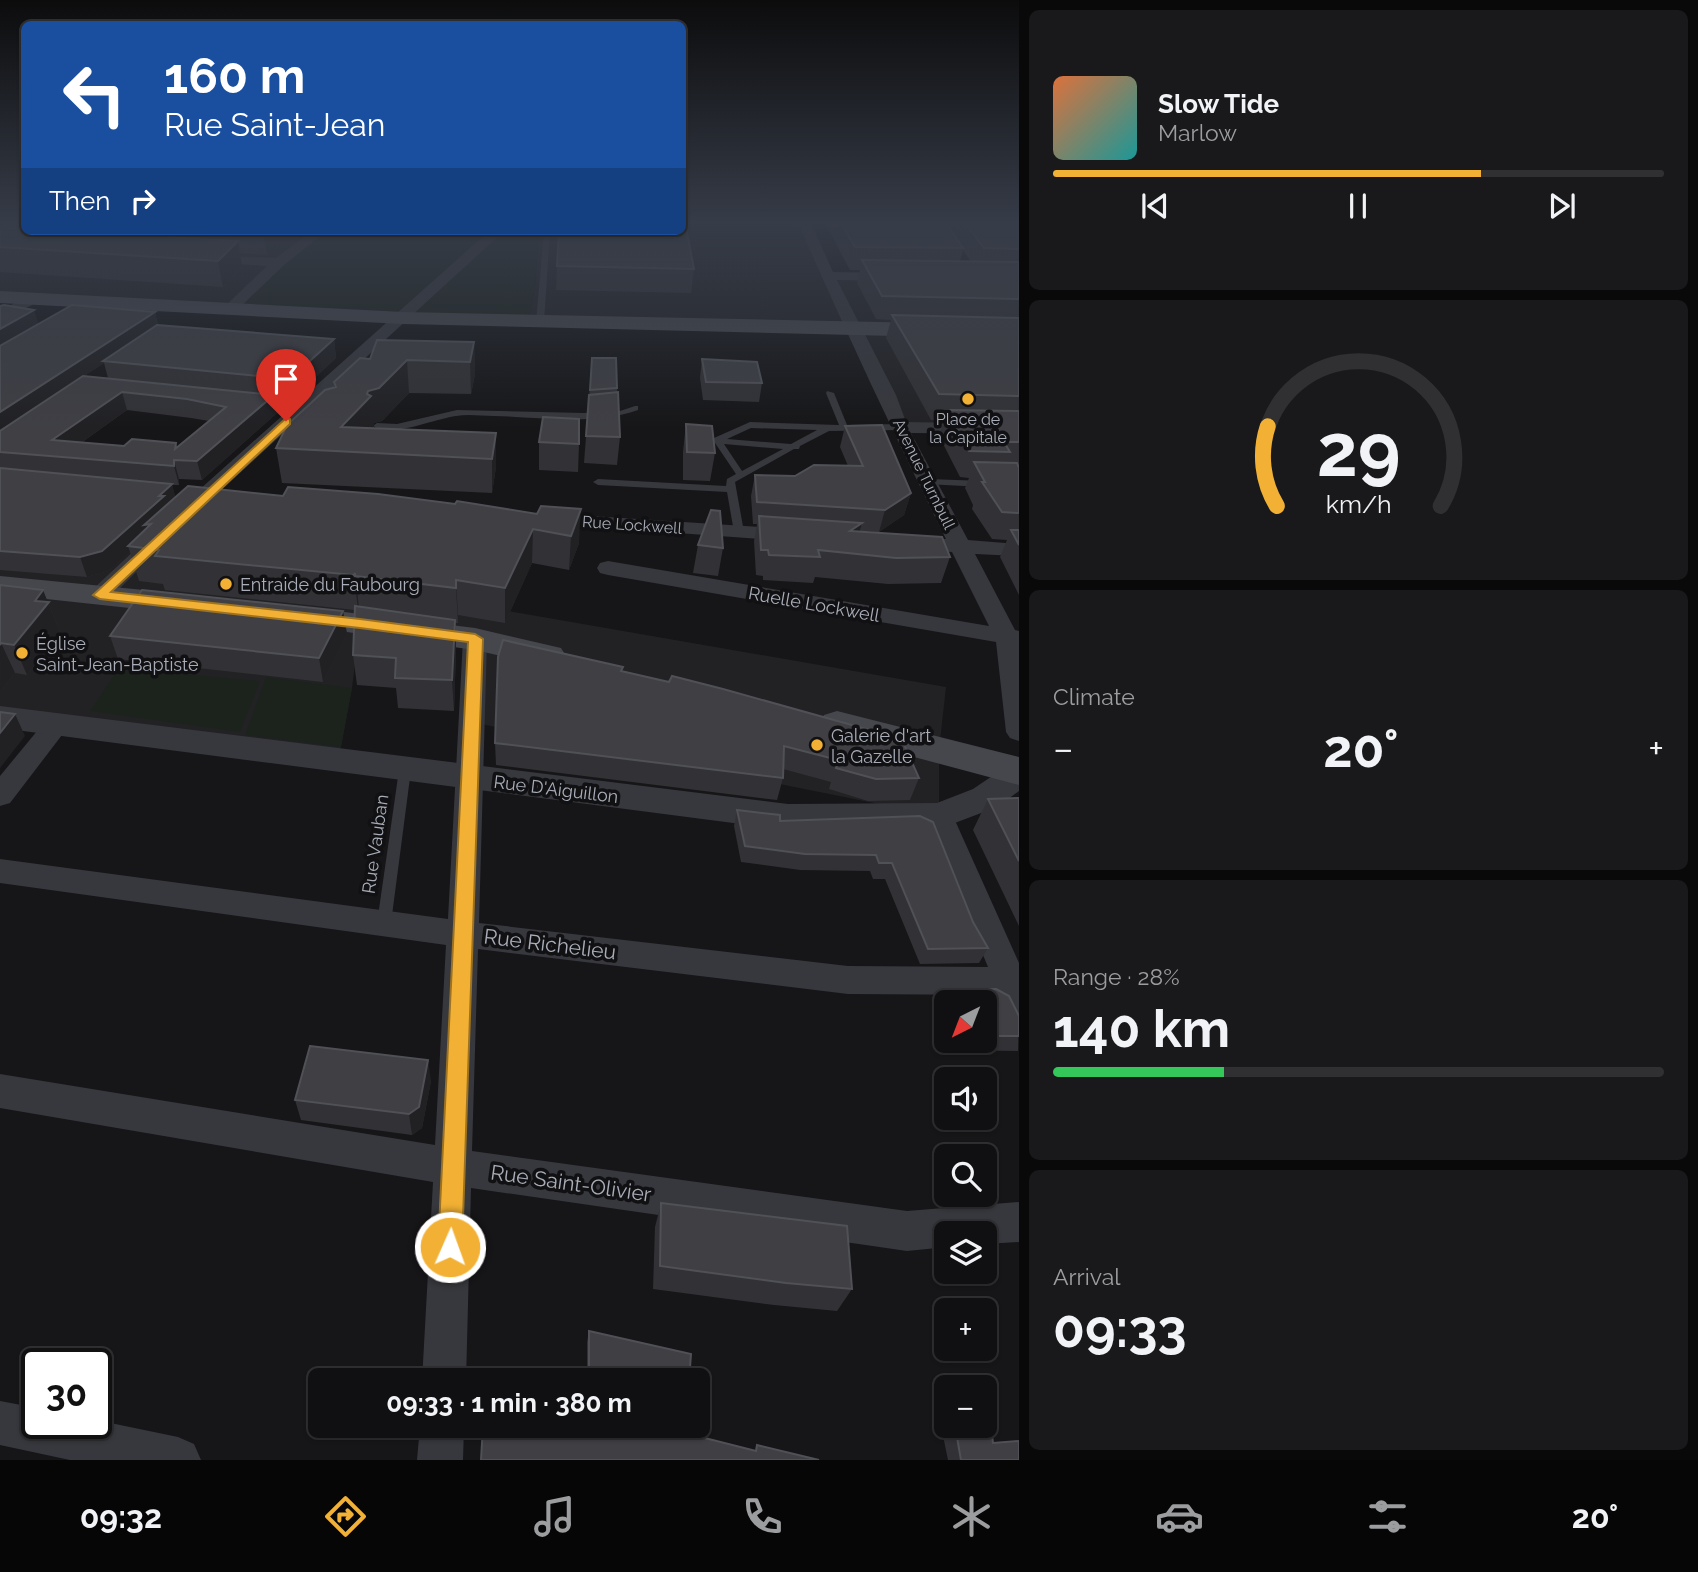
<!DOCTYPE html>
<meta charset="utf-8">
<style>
body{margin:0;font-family:Raleway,sans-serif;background:#19191b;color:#f1f3f6;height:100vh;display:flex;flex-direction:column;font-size:26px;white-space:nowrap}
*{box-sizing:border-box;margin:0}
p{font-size:23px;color:#9c9d9f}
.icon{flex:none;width:38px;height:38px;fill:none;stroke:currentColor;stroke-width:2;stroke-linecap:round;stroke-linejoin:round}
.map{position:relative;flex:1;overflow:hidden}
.panel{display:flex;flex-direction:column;gap:10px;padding:10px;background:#09090a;width:679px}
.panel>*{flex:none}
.banner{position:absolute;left:21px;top:21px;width:665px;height:214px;border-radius:10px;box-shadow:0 2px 5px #0004,0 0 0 2px #303032;background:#1a4fa0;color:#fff;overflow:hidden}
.needle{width:46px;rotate:222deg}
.buttons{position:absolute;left:934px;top:990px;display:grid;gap:14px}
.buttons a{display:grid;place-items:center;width:63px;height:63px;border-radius:10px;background:#101012;box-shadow:0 2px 5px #0004,0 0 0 2px #303032;font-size:35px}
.speed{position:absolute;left:21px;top:1348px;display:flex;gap:14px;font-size:35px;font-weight:700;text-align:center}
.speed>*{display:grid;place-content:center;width:91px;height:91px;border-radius:50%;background:#101012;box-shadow:0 2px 5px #0004,0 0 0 2px #303032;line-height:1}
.speed .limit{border:4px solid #111;border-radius:10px;background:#fff;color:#111}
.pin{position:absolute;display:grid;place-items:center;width:60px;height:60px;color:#fff;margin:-72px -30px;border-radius:50% 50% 50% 0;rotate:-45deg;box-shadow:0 0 7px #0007}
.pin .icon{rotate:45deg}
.me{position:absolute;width:77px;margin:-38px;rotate:2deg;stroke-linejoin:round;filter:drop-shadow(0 0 5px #0008)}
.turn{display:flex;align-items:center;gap:24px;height:147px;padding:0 28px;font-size:32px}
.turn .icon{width:91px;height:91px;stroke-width:2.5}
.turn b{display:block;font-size:49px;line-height:60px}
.then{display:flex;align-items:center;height:66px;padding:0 28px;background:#0003;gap:14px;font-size:26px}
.big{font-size:52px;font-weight:700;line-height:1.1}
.panel .tile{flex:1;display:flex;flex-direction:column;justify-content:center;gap:10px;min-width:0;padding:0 24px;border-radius:10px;background:#19191b}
.panel .dial{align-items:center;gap:0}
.dial svg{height:182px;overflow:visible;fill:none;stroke:#303032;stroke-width:7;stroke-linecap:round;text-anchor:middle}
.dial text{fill:#f1f3f6;stroke:none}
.song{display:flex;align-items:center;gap:21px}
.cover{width:84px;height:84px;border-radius:10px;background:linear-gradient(135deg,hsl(20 70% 55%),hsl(180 70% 35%))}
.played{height:7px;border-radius:4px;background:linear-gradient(90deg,#f2b134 70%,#303032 70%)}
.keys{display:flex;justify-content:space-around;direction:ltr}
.heat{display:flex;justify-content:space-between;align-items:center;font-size:38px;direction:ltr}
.charge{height:10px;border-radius:5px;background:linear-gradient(90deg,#34c759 28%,#303032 0)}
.trip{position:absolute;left:308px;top:1368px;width:402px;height:70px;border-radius:10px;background:#101012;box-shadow:0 2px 5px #0004,0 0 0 2px #303032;font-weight:700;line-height:70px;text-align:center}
.menu{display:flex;height:112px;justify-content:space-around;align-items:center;background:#060607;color:#9c9d9f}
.menu .icon{width:49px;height:49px}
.menu .on{color:#f2b134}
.menu b{font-size:32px;color:#f1f3f6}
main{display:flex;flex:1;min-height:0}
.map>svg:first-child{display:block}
</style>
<main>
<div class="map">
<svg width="1019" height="1460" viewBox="0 0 1019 1460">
<rect width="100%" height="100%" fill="#161618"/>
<!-- built -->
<g fill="#222225">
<path d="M0 223 24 231H320L230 309 0 297Z"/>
<path d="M683 223H804L828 276 947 277 1019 429 899 427 851 328 528 322 535 287 539 231H682Z"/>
<path d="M0 528 300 575 946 687 939 750V816L471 722 475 639 360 624 352 688 338 762 0 717Z"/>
</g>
<!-- green -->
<g fill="#1c231d">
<path d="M320 231H539L535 287 528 322 230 309Z"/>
<path d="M119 668 260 681 240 732 90 711Z"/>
<path d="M266 677 352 688 341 747 245 735Z"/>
</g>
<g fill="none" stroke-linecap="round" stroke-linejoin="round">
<!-- service -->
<g fill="#37383d" fill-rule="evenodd">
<path d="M544 231H550L544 322 540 324 536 322Z"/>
<path d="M827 391 834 393 847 425 899 424 903 427 899 430 829 431 800 446 799 449H794L735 482 744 532 742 534H736L734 532 727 492 598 485 593 482 598 479 726 486 727 479 736 474 713 440 714 438 750 422 839 425 826 393ZM751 428 817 430 791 444 727 439ZM724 444 783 449 742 471Z"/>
<path d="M635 406H638V410C594 426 540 417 494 416 482 416 468 414 456 416 433 419 393 438 373 426L377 423 397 424 457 410 584 413 620 411Z"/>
<path d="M928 479 984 481 989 484 984 487 925 484V480Z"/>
<path d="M405 765 410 767 411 770 391 923 389 927 384 929 379 927 377 923 399 770 400 767Z"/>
</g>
<!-- minor -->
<g fill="#37383d" fill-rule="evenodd">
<path d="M798 223H811L833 272 893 273 900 277 893 281 837 280 896 395 906 422 1019 424V434L911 433 968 540 1019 544V556L975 554 1015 630 1019 631V741L1010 738 1006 732 996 642 608 575 600 573 597 568 600 563 608 561 989 626 952 552 904 548 901 543 904 538 946 539C894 435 845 330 798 223Z"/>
<path d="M312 231H327L284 265 235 312H225L222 309 225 306 267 266 208 262 203 261V255L276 258Z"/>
<path d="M489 231H504L194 515H180L177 511 180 507Z"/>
<path d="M33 295 40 299 38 302 0 321V310Z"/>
<path d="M546 513 790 529 797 531 801 535 797 539 790 541 539 523 536 519 539 515Z"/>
<path d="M159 532 166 534 170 538 108 600H92L89 595 92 590 152 534Z"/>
<path d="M475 631 483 634 487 639 479 923 848 966 988 967 925 816 929 808 939 805 949 808 953 816 1019 963V1015L1007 1010 1000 995 848 994 478 949 472 1151 907 1211 1019 1202V1242L985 1244V1234H947V1247L907 1251 471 1188 466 1381H422L433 1182 0 1108V1074L435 1145 446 945 0 883V859L448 919 463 639 467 634Z"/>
<path d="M56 716 65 719 69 725 65 731 10 803 0 806V776L47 719Z"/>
<path d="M0 1401 37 1408V1423H96V1420L178 1437 194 1444 201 1460H70L0 1445Z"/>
<path d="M420 1426H464L463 1460H417Z"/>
</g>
<!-- tertiary -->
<path fill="#37383d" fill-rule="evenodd" d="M0 706 788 804 937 803 973 789 1007 766 1019 762V791L997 807 939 829 788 830 0 728Z"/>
<!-- secondary -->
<g fill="#45474d" fill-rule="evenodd">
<path d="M0 291 403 312 1019 325V339L403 324 0 303Z"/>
<path d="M0 576 185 594 196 597 201 604 196 611 185 614 0 594Z"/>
<path d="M295 606 475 628 561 648 566 656 561 664 549 667 475 650 283 623 279 616 283 609Z"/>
<path d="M837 711 1019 757V785L824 733 819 724 824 715Z"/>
</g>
</g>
<!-- wall -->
<g fill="#323236" fill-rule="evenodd">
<path d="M0 223H24V231H301L267 255 240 253 242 266 223 287 0 272Z"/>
<path d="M825 223H1019V595L1000 557 1007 540 992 539 972 509 973 505 965 488 969 478 960 477 939 436 944 420H931L886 338 891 320 876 319 857 283 860 270H850ZM963 250 971 262 960 261Z"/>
<path d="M557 266 694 269 691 293 556 290Z"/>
<path d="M0 306 38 324 155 312 158 325 334 339 336 358 293 398 275 396 277 413 202 480 179 479V485H172L175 497 283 496 537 514 541 506 579 543 569 570 532 563 505 623 458 615V623H455L456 650 454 711 398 708 396 688 357 685 353 655 355 610 165 590 163 584 139 581 130 552 109 571 87 577 0 570ZM104 363 108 378 84 376ZM127 410 191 418 209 421 177 447 176 443 124 446 81 443Z"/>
<path d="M474 342 475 374 471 394 409 393 382 421 374 423V429L496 433V467L492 493 282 483 276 448 335 388 334 382 370 359Z"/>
<path d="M592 358 617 388 620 437 617 465 584 463Z"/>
<path d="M702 359 762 383 759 402 703 400 700 378Z"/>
<path d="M686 424 715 453 710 481 683 480V452Z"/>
<path d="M845 426 911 493 904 515 879 532 860 531 950 557 941 583 888 584 815 577 813 583 763 580V576L756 575 754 541 757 524H753L751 496 755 475 795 476 848 466 840 447Z"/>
<path d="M539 442 579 444 578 472 539 470Z"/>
<path d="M698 545 723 548 718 576 693 573Z"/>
<path d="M0 585 48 602 60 632 27 675 15 673 1 690Z"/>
<path d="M343 611 347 634 323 682 118 659 110 636Z"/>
<path d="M623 671 883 742 919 778 910 800 868 801 829 789 831 782 783 769V778L777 800 496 765 495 743Z"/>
<path d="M1019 798V926L973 830 988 799Z"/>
<path d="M737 810 780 821 920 816 973 922 988 948 979 963 920 964 885 879H873L870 871 800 870 741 862 734 826Z"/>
<path d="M996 989 1009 996 1019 1016 1018 1051 948 1050 933 1005 941 990ZM947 1003H985V1041H947Z"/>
<path d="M431 1081 422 1128 412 1135 301 1120 295 1100Z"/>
<path d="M661 1203 852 1289 837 1311 774 1305 653 1289 655 1227Z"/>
<path d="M589 1331 689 1381H587V1342Z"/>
<path d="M948 1426H985L993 1443 1019 1460H948L942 1431Z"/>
</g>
<!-- shaded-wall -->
<g fill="#212124">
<path d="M111 231H127L128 238 115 245Z"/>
<path d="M263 231H301L267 255Z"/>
<path d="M238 241 242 266 223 287 218 261Z"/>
<path d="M34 310 39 325 0 347V329Z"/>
<path d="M155 312 158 327 103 361 104 363 0 432V412Z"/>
<path d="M334 339 336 358 293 398 290 379Z"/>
<path d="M474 342 475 374 471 394 470 362Z"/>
<path d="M407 360 409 393 382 421 374 423V429L341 427 367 394 368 391Z"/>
<path d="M122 392 127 410 61 457 52 440Z"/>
<path d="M274 395 277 413 202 480 197 461Z"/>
<path d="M496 433V467L492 493V459Z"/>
<path d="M174 460 179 479V485L174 466Z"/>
<path d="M172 484 177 503 128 546 130 552 109 571 87 577 80 557Z"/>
<path d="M911 493 904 515 879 532 885 510Z"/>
<path d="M581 509 579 543 569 570 571 536Z"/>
<path d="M862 523 855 548 850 531Z"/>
<path d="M533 529 532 563 505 623V588Z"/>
<path d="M355 573 359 608 358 610 354 575Z"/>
<path d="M456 580 458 615V623L456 588Z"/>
<path d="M43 590 60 632 27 675 14 645 35 601Z"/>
<path d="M343 611 347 634 323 682 319 658Z"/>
<path d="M455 620 456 650 454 711 452 680Z"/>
<path d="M1 643 15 673 1 690 0 645Z"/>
<path d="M15 714 25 736 0 768V733Z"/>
<path d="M428 1060 431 1081 422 1128 412 1135 409 1114Z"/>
</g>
<!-- building -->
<g fill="#3f3f44" stroke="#4f5156" stroke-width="2" fill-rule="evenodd">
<path d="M841 223H946L963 248 855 247Z"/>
<path d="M965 223H1019V249L984 248Z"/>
<path d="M0 227 24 229V231H68L238 241 218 261 0 247Z"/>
<path d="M682 227H686L694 269 557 266 559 231H682Z"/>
<path d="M862 260 1019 262V299L882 296Z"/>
<path d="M4 305 34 310 0 329V306Z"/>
<path d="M72 305 155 312 0 412V346Z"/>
<path d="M892 315 1019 318V396L939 394Z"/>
<path d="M157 325 334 339 290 379 103 361Z"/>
<path d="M377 340 474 342 470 362 407 360 379 388 368 391 367 394 371 396 341 427 496 433 492 459 276 448 287 425 325 390 336 387 334 382 360 358 370 359Z"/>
<path d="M592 358H616L617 388 590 390Z"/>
<path d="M702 359 757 362 762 383 706 382Z"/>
<path d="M83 376 274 395 197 461 174 460V466L0 452V431ZM122 392 187 399 226 407 175 449 176 443 132 439 124 446 52 440Z"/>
<path d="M618 392 620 437 586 436 589 395Z"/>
<path d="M947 410 1019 411V442H1004L1010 452 969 451Z"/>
<path d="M543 417 579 419V444L539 442Z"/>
<path d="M686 424 712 426 715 453 687 452Z"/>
<path d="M882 425 911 493 885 510 757 502 755 475 795 476 814 465 863 466 845 426Z"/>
<path d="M974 462 1017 463 1019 468V513L1002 512 982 482H985Z"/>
<path d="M0 468 172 484 159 496H164L102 551 80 557 0 551Z"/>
<path d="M188 486 283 496 288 487 378 494 455 504 457 501 537 514 541 506 581 509 571 536 533 529 505 588 456 580V588L355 576V573L354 575 155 556 159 550 128 546 151 524 144 525Z"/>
<path d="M711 510 720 511 723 548 698 545Z"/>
<path d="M759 516 862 523 850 531 942 537 950 557 896 558 818 550 820 557 769 555 768 550H761Z"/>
<path d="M1011 530H1019V545Z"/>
<path d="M0 585 43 590 35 601 49 602 14 645 1 643 0 645Z"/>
<path d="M142 590 343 611 319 658 110 636Z"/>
<path d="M355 606 455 620 452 680 395 678 396 658 353 655Z"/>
<path d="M503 640 623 667 621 671 669 682 672 676 723 689 884 734 883 742 902 740 919 778 876 779 836 768 838 760 784 746 783 778 495 743 498 657Z"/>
<path d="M0 712 15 714 0 733Z"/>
<path d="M1019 798V861L988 799Z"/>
<path d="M737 810 780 815V821L920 816 933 822 973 922 988 948 928 949 892 863H879L876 855 805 854 745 846Z"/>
<path d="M996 989 1009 996 1019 1016V1036H985V1003H947V1006L941 990Z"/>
<path d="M310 1046 428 1060 419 1107 409 1114 295 1100Z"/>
<path d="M661 1203 847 1226 852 1289 786 1283 660 1266Z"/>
<path d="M589 1331 691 1354 689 1381H589Z"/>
<path d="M483 1426H686L685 1433 756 1451 757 1445 819 1460H481Z"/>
<path d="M955 1426 991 1427 993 1443 1019 1441V1460H961Z"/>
</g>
<!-- sky -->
<linearGradient id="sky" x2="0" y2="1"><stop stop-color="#0c0c0d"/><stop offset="0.52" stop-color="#363c48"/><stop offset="1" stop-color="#363c48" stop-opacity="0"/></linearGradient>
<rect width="1019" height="428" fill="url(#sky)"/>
<!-- route -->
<path fill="#f2b134" stroke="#9d7322" stroke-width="2" d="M286 418 290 419V424L111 592 360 619 475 634 483 639 462 1247 458 1255 450 1259 441 1255 438 1247 468 642 360 628 100 599 93 595Z"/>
<!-- markers -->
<g fill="#f2b134" stroke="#111113" stroke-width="2.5">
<circle cx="968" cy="399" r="7"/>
<circle cx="226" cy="584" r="7"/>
<circle cx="22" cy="653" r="7"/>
<circle cx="817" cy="745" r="7"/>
</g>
<g text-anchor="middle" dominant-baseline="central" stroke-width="7" stroke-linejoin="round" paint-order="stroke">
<!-- far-poi labels -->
<g font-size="16" fill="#a8adb8" stroke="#111113">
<text x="968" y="419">Place de<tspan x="968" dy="18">la Capitale</tspan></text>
</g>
<!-- far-street labels -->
<g font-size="16" fill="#a8adb8" stroke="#111113">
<text transform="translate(924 474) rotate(64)">Avenue Turnbull</text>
<text transform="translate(632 525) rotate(4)">Rue Lockwell</text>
</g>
<!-- poi labels -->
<g font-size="18" fill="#a8adb8" stroke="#111113" text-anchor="start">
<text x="240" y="584">Entraide du Faubourg</text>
<text x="36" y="643">Église<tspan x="36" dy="21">Saint-Jean-Baptiste</tspan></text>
<text x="831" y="735">Galerie d'art<tspan x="831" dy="21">la Gazelle</tspan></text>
</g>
<!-- street labels -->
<g font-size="18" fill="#a8adb8" stroke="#111113">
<text transform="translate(814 604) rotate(10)">Ruelle Lockwell</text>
<text transform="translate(556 789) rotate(7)">Rue D'Aiguillon</text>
<text transform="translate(375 844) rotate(-82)">Rue Vauban</text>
</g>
<!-- near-street labels -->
<g font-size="21" fill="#a8adb8" stroke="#111113">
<text transform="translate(550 944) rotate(7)">Rue Richelieu</text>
<text transform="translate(571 1183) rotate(8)">Rue Saint-Olivier</text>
</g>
</g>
</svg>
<div class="buttons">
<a><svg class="needle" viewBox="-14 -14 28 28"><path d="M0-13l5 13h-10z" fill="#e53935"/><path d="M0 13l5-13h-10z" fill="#9c9d9f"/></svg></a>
<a><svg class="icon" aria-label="sound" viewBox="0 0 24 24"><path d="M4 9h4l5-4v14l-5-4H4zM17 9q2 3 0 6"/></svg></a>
<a><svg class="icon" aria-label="search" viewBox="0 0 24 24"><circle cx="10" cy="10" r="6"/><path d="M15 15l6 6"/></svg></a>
<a><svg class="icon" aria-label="layers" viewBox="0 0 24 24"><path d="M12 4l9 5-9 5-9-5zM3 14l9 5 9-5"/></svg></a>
<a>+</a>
<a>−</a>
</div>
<div class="speed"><div class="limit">30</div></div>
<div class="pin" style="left:286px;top:421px;background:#d93025"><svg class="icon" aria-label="arrive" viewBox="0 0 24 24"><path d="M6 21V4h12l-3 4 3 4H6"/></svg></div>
<svg class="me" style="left:450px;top:1247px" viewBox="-20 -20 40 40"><circle r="17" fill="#f2b134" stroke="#fff" stroke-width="3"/><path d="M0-11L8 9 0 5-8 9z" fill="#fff"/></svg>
<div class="trip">09:33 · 1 min · 380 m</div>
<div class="banner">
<div class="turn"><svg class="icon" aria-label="left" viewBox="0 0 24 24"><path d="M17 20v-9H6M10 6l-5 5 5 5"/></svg><div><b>160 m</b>Rue Saint-Jean</div></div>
<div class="then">Then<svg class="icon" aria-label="right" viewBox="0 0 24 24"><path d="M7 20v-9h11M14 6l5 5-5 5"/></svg></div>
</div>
</div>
<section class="panel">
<div class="tile">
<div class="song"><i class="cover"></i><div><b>Slow Tide</b><p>Marlow</p></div></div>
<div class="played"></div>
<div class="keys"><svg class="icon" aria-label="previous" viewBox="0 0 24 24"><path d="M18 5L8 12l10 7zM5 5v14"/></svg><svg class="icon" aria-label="pause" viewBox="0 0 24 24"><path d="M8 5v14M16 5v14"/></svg><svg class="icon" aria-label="next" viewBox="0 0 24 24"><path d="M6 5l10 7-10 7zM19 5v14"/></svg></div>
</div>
<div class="tile dial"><svg viewBox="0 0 100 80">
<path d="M14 69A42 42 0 1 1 86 69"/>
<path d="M14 69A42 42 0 0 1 10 34" stroke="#f2b134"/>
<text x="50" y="56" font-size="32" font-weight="700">29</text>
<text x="50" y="72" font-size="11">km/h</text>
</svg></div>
<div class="tile"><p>Climate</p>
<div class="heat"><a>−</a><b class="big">20°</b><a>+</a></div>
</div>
<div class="tile"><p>Range · 28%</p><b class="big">140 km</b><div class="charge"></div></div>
<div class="tile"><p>Arrival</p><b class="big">09:33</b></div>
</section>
</main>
<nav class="menu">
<b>09:32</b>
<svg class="icon on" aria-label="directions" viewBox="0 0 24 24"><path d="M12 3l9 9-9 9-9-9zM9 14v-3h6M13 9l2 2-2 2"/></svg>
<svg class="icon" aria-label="music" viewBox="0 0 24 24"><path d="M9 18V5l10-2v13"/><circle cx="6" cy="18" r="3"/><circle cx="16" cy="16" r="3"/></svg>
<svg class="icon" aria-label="phone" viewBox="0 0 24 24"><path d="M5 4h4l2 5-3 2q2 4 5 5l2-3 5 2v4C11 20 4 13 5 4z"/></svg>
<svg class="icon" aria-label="climate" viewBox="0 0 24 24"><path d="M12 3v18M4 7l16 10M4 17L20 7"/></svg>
<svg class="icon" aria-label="car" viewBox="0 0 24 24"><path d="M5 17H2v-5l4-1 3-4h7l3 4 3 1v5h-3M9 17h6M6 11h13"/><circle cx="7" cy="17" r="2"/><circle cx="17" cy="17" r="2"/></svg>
<svg class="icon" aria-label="filters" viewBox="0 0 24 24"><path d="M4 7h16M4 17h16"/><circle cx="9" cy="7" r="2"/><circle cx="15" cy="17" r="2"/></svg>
<b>20°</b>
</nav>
